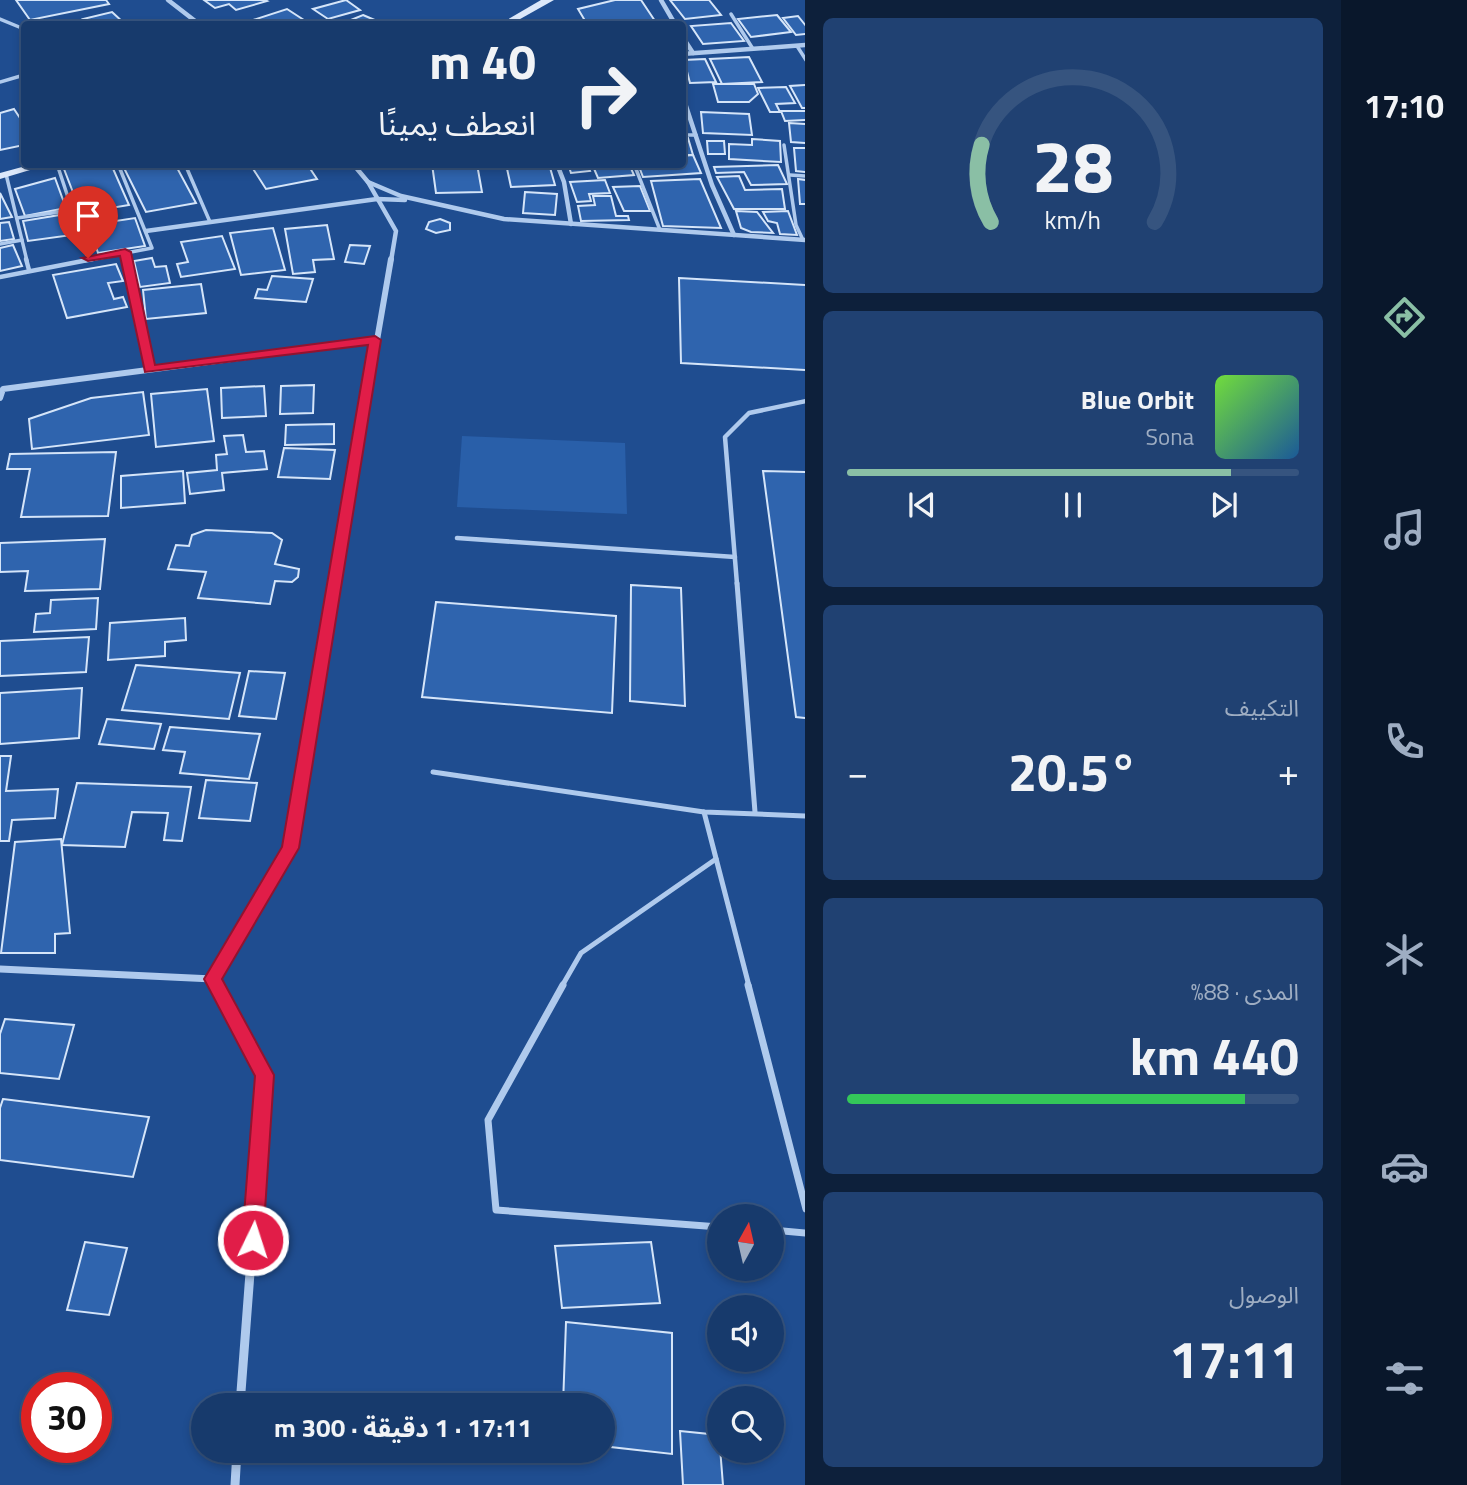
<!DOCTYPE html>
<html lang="ar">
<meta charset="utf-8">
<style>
body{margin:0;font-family:"Titillium Web","Noto Sans Arabic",sans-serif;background:#204172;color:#f1f3f6;direction:rtl;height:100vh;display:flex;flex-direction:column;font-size:26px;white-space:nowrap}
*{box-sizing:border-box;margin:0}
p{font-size:23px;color:#9eadc2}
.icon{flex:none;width:38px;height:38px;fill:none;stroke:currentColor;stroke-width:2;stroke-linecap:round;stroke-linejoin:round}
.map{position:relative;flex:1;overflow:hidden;direction:ltr}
.drawer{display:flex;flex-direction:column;gap:18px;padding:18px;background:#0d203b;width:536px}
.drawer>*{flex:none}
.hud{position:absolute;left:21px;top:21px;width:665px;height:147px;border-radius:7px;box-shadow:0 4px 10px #0003,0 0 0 2px #36547f;direction:rtl;background:#173a6c;color:#f1f3f6;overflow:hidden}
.needle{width:46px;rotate:8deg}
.tools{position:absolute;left:707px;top:1204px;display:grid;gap:14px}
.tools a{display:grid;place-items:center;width:77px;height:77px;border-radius:50%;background:#173a6c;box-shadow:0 4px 10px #0003,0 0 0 2px #36547f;font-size:35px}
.speed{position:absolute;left:21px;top:1372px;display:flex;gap:14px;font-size:35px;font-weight:700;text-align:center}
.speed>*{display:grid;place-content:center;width:91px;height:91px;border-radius:50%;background:#173a6c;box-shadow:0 4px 10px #0003,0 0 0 2px #36547f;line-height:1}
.speed .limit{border:10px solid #d22;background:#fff;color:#111}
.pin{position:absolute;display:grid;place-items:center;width:60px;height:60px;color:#fff;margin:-72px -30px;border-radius:50% 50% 50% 0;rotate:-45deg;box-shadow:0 0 7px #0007}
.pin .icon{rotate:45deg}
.me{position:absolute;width:77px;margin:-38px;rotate:4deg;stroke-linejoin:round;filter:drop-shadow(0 0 5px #0008)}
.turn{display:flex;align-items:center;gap:24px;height:147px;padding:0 35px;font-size:32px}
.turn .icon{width:91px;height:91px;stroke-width:2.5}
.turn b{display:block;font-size:49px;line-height:60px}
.big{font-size:52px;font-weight:700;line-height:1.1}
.drawer .card{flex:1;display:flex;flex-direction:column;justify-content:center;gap:10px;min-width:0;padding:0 24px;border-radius:10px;background:#204172}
.drawer .dial{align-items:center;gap:0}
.dial svg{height:182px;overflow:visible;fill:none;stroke:#36547f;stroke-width:7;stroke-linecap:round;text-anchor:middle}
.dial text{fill:#f1f3f6;stroke:none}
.song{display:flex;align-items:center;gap:21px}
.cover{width:84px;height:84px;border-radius:10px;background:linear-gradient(135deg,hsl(100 70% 55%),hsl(210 70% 35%))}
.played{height:7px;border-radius:4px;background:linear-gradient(90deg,#8abfa5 85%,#36547f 85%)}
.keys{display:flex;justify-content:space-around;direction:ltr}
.heat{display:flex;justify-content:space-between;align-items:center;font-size:38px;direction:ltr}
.charge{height:10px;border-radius:5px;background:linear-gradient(90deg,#34c759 88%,#36547f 0)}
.trip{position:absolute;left:191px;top:1393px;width:424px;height:70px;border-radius:35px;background:#173a6c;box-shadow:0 4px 10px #0003,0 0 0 2px #36547f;font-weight:700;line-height:70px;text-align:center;direction:rtl}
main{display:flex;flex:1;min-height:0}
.tab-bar{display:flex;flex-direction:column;width:126px;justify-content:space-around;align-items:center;background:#09172b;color:#9eadc2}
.tab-bar .icon{width:49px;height:49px}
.tab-bar .active{color:#8abfa5}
.tab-bar b{font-size:32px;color:#f1f3f6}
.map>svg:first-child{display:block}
</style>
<main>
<nav class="tab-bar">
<b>17:10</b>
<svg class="icon active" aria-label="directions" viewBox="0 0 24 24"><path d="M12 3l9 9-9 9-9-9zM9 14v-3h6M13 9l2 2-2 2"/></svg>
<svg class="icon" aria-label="music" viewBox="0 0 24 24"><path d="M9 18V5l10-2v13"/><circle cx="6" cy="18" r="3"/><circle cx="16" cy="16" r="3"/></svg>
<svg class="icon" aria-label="phone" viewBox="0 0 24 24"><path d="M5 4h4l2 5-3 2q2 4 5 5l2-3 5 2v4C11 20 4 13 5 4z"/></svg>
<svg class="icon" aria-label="climate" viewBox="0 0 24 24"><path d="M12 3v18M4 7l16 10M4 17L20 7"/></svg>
<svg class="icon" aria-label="car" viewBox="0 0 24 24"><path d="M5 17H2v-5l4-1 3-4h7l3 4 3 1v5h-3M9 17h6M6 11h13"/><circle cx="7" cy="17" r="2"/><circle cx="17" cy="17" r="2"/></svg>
<svg class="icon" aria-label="filters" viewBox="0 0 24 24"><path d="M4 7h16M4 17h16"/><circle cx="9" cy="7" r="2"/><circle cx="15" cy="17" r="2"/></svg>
</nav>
<section class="drawer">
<div class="card dial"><svg viewBox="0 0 100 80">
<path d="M14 69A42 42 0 1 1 86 69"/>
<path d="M14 69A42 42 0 0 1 10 35" stroke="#8abfa5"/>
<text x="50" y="56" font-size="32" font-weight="700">28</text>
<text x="50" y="72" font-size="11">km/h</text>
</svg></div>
<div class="card">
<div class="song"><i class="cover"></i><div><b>Blue Orbit</b><p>Sona</p></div></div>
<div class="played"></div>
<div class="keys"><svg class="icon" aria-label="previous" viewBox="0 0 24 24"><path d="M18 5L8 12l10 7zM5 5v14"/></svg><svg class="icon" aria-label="pause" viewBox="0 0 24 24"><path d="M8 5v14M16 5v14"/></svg><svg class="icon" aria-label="next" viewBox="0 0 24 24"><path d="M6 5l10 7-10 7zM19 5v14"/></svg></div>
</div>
<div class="card"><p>التكييف</p>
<div class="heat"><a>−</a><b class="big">20.5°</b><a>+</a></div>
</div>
<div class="card"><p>المدى · 88%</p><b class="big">440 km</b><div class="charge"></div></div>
<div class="card"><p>الوصول</p><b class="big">17:11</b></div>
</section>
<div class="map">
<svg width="806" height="1485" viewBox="0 0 806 1485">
<rect width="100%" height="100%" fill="#1f4d90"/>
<!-- green -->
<path fill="#295fa9" d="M462 436 625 443 627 514 457 507Z"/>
<!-- building -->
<g fill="#2f64ae" stroke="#d5e5f9" stroke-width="2">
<path d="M16 0H106L109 4 30 20Z"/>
<path d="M204 0H265L267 1 236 10 229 4 215 8Z"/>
<path d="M346 0 360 10 328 19 313 9Z"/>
<path d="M615 0H641L657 24H587L578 9Z"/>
<path d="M670 0H709L721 15 685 19Z"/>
<path d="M287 9 310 24H241Z"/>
<path d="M112 12 125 24H88L83 19Z"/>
<path d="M363 15 384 24H341Z"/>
<path d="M777 15 791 32 751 37 738 19Z"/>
<path d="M798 16 806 26V34L796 35 783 18Z"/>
<path d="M731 23 744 41 703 44 691 26Z"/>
<path d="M749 57 762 82 722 84 710 59Z"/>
<path d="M705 59 716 82 690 83 684 60Z"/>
<path d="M713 84H754L758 94 749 102H718Z"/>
<path d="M806 85V108H802L790 86Z"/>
<path d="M786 87 795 103 776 104 780 112H770L758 88Z"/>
<path d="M14 109 24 124V145L0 150V113Z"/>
<path d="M781 111H806V120L785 121Z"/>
<path d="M701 112 749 114 752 135 703 133Z"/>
<path d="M789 123 806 124V143L791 142Z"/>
<path d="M682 138H688L693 155H682Z"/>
<path d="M752 139 780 141 781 162 729 159V144L752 145Z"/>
<path d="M707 141H724L725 154H708Z"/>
<path d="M794 148H806V172L796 171Z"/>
<path d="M693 155 701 173 643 177 638 164H682V156Z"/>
<path d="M91 164H111L129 205 81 213 64 169Z"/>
<path d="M122 164H175L196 203 146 212Z"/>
<path d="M250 164H307L317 179 266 189Z"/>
<path d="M432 164H477L482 192 436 193Z"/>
<path d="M506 164H549L555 185 511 187Z"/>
<path d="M568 164H587L590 171 571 173Z"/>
<path d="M592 164H629L634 175 598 178Z"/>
<path d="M778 165 787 184 751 185 744 172 716 173 714 167Z"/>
<path d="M739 176 745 190 782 189 785 209H734L717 177Z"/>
<path d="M55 178 66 208 25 216 15 189Z"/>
<path d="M700 179 721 228 663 226 651 181Z"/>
<path d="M798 179 806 180V204H800Z"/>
<path d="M605 180 610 193 589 194 591 201 577 202 570 182Z"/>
<path d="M640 186 650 211H624L613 187Z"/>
<path d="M525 192 557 194 555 215 523 213Z"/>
<path d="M0 193 12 217 0 219Z"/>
<path d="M593 196H611L616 216H628L629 220 581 221 578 206 595 205Z"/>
<path d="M736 211 757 212 773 233 751 232 741 228Z"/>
<path d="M788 211 797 235 780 234 777 223 768 221 763 212Z"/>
<path d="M66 214 72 235 28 241 23 221Z"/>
<path d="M135 218 145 246 98 253 89 225Z"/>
<path d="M440 219 450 223V230L436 233 426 229 429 222Z"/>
<path d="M9 222 14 239 0 241V223Z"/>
<path d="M327 225 334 259 313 260 315 272 293 274 285 229Z"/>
<path d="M273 228 285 270 241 275 230 233Z"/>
<path d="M222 236 235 269 181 277 177 264 188 262 181 242Z"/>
<path d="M13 245 22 266 0 271V248Z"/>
<path d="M350 245 370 246 364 264 345 262Z"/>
<path d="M152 258 155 267 166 266 170 283 140 287 134 261Z"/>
<path d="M116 264 123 281 108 283 114 299 123 297 127 307 67 318 53 275Z"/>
<path d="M272 276 313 279 306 302 255 298 258 289 267 290Z"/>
<path d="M679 278 806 285V370L681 363Z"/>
<path d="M201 284 206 313 146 319 143 290Z"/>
<path d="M314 385 313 413 280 414 281 386Z"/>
<path d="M264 386 266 416 222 418 221 388Z"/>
<path d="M207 389 214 441 156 447 151 394Z"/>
<path d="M143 392 149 435 32 449 29 419 91 398Z"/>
<path d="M334 424V444L285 445 286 425Z"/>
<path d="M243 435 246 452 264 451 267 469 222 473 224 490 190 494 187 473 217 470 216 455 227 454 224 436Z"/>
<path d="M284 448 335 450 330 479 278 477Z"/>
<path d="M116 452 108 516 21 517 30 469H7L10 454Z"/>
<path d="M183 471 185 503 121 508V476Z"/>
<path d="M763 471 806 472V718L796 717Z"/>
<path d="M206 530 272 533 282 540 275 564 299 569 298 577 292 582 275 581 270 604 198 598 206 572 168 569 176 545 189 546 192 535Z"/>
<path d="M105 539 100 589 25 591 28 571 0 572V543Z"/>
<path d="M631 585 681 588 685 706 630 701Z"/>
<path d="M98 598 96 629 34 632 36 614 50 613 51 600Z"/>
<path d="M436 602 616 616 612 713 422 697Z"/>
<path d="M185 618 186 640 165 642V656L108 660 110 623Z"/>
<path d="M89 637 86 672 0 676V641Z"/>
<path d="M136 665 240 673 229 719 122 710Z"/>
<path d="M249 671 285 673 276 719 239 716Z"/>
<path d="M82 688 79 738 0 744V693Z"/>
<path d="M107 719 161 724 154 749 99 744Z"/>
<path d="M170 727 260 734 249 779 180 773 185 752 163 750Z"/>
<path d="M0 756H11L6 791 58 789 55 818 12 820 9 841H0Z"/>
<path d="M206 780 257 783 250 821 199 818Z"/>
<path d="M77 783 191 787 182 841 164 840 168 813 132 812 125 847 62 845Z"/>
<path d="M61 839 70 933 55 934V953H1L15 842Z"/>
<path d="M5 1019 74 1025 59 1079 0 1073V1034Z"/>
<path d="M3 1099 149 1117 133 1177 0 1160V1108Z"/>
<path d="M85 1242 127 1248 109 1315 67 1310Z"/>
<path d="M651 1242 660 1303 562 1308 555 1246Z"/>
<path d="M566 1322 672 1333V1454L602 1446V1405H563Z"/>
<path d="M680 1431 719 1435 723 1485H683Z"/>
</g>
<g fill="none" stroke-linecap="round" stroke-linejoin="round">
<!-- lane-far3 -->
<g stroke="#afcaed" stroke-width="3.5">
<path d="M731 14 753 49"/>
<path d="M0 19 24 29"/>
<path d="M797 46 806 60"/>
<path d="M0 82 24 75"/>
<path d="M682 135H696"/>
<path d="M784 145 796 225 803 240"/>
<path d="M57 164 88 258"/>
<path d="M185 164 210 222"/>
<path d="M634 164 660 230"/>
<path d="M6 174 27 261"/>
<path d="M790 175 806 176"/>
<path d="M17 218 73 210"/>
<path d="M0 244 22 240"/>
<path d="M125 252 127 261"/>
<path d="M84 261 152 248 118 164"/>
</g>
<!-- lane-far2 -->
<g stroke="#afcaed" stroke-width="4.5">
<path d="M26 259 29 270"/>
<path d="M126 259 149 370"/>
<path d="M0 277 93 259"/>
<path d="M457 538 735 557"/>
<path d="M737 584 725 437 749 413 806 401"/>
</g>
<!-- lane-far1 -->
<g stroke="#afcaed" stroke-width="5">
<path d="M737 583 755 812"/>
<path d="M433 772 704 812 806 816"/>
<path d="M704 812 749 986"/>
<path d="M562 986 581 953 716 859"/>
</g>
<!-- lane -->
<g stroke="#afcaed" stroke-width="7">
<path d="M563 985 488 1120 496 1210 719 1227"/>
<path d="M748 985 806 1209"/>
<path d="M772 1230 806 1233"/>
</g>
<!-- street-far3 -->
<g stroke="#afcaed" stroke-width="4.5">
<path d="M168 0 199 24"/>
<path d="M661 0 675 24"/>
<path d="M682 36 693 53"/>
<path d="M682 54 806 45"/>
<path d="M682 94 712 185 734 235"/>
<path d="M353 164 368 182 396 231 391 261"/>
<path d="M557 164 564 182 571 224"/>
<path d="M368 182 401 196 504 219 806 240"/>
<path d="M146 231 377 199 405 200"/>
</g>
<!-- street-far2 -->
<g stroke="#afcaed" stroke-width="6">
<path d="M0 398 3 389 375 340"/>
<path d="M335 584 391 259"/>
</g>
<!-- street-far1 -->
<g stroke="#afcaed" stroke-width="7">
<path d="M0 969 213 979"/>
<path d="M217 986 213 979 290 848 336 583"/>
</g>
<!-- street -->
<g stroke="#afcaed" stroke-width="9">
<path d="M216 985 265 1075 240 1405"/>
<path d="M235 1485 237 1451"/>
</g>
<!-- secondary -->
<g fill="#dce8fa" fill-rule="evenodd">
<path d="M541 0H554L513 23 500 24Z"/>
<path d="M33 164H50L0 179V173Z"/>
</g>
</g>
<!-- route -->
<path fill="#e11d48" stroke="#92132f" stroke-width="2" d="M125 249 131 252 155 365 375 336 381 340 299 848 222 979 274 1075 263 1240 260 1247 253 1250 245 1247 242 1240 255 1076 204 979 282 847 368 345 145 372 120 256 88 261 82 258Z"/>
</svg>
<div class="tools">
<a><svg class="needle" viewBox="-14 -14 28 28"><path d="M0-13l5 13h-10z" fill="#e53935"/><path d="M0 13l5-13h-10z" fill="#9eadc2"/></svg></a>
<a><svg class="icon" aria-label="sound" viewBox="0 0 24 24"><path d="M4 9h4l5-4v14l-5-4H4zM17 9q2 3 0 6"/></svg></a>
<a><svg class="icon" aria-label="search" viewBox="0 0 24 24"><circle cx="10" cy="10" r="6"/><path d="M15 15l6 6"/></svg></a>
</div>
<div class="speed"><div class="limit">30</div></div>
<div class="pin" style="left:88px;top:258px;background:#d93025"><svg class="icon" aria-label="arrive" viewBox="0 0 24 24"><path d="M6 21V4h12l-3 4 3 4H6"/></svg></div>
<svg class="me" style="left:253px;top:1240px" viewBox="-20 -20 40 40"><circle r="17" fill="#e11d48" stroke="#fff" stroke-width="3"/><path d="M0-11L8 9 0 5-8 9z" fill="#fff"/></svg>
<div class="trip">17:11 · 1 دقيقة · 300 m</div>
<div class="hud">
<div class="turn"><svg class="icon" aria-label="right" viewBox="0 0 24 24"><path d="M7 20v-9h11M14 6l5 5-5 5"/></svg><div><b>40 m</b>انعطف يمينًا</div></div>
</div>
</div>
</main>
